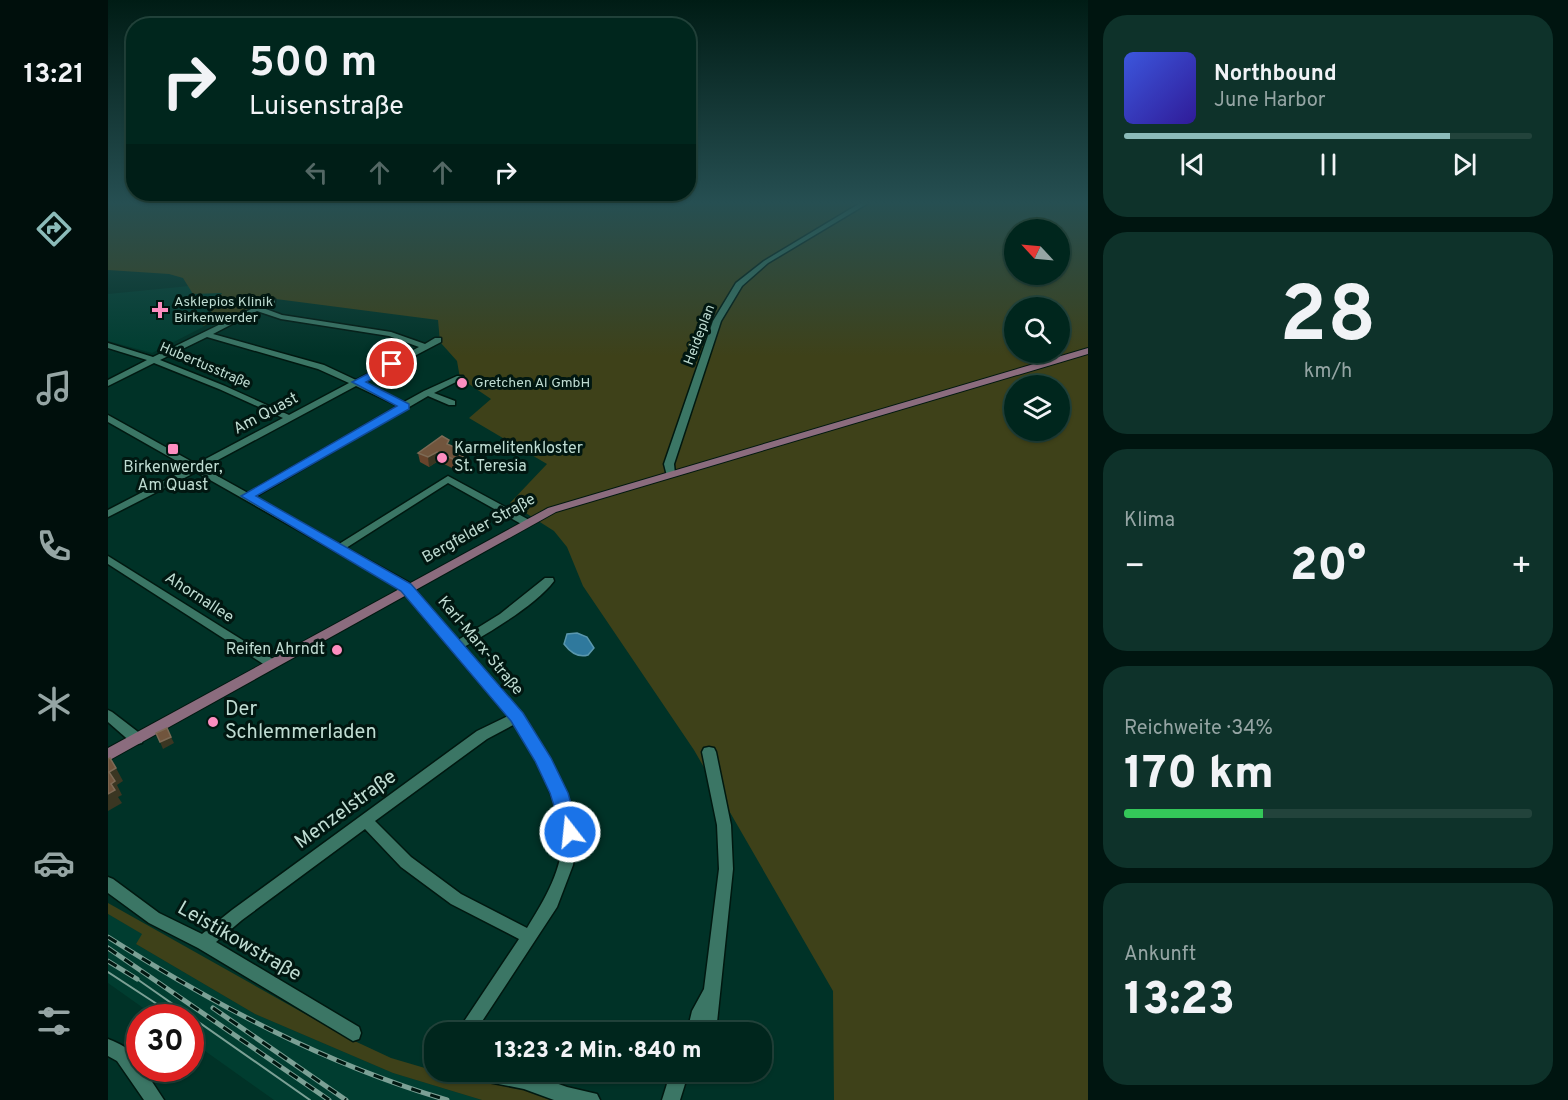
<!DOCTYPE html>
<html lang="de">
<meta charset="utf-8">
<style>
body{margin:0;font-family:Overpass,sans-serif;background:#0e322a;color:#f1f3f6;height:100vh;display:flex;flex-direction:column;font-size:22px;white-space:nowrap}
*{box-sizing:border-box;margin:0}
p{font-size:20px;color:#95a5a4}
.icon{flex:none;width:33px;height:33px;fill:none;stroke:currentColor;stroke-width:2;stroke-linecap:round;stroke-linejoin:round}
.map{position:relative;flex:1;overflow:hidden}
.sheet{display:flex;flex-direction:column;gap:15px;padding:15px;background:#001510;width:480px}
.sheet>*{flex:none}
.banner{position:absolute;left:18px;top:18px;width:570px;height:183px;border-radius:24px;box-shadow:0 2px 4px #0004,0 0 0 2px #22433b;background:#00261d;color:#f1f3f6;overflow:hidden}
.needle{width:39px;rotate:296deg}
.fabs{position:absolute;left:896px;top:219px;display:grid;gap:12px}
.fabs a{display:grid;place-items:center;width:66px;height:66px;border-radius:50%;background:#00261d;box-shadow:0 2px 4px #0004,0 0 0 2px #22433b;font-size:30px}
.speed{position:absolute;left:18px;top:1004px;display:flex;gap:12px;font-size:30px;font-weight:700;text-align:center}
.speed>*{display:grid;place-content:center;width:78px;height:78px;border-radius:50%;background:#00261d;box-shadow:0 2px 4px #0004,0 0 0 2px #22433b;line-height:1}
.speed .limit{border:9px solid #d22;background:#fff;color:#111}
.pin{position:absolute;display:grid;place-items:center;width:51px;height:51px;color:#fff;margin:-26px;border:3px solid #fff;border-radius:50%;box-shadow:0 2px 6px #0007}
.me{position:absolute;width:66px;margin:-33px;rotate:344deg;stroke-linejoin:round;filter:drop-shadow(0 0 4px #0008)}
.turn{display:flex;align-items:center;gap:21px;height:126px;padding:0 24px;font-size:27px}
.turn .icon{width:78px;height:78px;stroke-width:2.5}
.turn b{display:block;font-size:42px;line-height:51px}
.lanes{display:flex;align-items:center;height:57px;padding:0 24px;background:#0003;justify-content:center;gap:30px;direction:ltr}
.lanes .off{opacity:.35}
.big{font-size:45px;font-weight:800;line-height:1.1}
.sheet .card{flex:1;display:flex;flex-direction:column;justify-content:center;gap:9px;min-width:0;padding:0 21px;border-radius:24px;background:#0e322a}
.sheet .dial{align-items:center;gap:0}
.dial b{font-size:78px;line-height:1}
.song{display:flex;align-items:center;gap:18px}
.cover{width:72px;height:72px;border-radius:9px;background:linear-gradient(135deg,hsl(230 70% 55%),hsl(250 70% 35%))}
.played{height:6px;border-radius:3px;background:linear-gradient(90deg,#8bbbb9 80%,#22433b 80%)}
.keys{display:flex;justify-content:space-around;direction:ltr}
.heat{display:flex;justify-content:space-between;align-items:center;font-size:33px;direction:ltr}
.charge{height:9px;border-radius:4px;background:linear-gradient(90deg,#34c759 34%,#22433b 0)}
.trip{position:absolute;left:316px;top:1022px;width:348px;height:60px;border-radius:24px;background:#00261d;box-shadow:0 2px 4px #0004,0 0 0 2px #22433b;font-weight:800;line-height:60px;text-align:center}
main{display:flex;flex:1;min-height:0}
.tabs{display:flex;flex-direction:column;width:108px;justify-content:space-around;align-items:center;background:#000f0c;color:#95a5a4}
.tabs .icon{width:42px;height:42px}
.tabs .selected{color:#8bbbb9}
.tabs b{font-size:27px;color:#f1f3f6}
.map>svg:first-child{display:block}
</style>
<main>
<nav class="tabs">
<b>13:21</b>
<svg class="icon selected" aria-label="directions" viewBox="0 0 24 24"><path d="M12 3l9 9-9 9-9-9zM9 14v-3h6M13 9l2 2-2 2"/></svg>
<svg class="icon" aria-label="music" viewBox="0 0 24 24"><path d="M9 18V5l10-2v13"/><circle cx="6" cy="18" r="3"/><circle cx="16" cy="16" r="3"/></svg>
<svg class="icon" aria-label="phone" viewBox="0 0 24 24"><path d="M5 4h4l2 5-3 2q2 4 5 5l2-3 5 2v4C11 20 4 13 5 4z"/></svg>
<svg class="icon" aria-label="climate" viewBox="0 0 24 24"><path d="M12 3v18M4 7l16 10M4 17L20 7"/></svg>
<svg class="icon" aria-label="car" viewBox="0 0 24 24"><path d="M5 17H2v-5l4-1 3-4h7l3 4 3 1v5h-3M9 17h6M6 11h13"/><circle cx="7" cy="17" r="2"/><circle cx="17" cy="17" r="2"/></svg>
<svg class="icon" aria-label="filters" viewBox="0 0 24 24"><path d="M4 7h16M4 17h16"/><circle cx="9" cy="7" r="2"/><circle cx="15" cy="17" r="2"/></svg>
</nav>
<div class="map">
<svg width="980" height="1100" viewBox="0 0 980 1100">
<rect width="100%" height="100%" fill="#003227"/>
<!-- built -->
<g fill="#003d30">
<path d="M81 286 114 293 95 327 44 353 0 341V294Z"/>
<path d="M0 914 35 934 28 944 147 1014 285 1073 374 1100H166L83 1041 82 1017H48L0 983Z"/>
</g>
<!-- green -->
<g fill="#3e4119" fill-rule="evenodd">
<path d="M0 202H980V1100H726L725 991 586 750 475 586 459 547 446 531 402 503 439 464 361 418 383 399 352 378 349 361 332 342 330 320 168 299 95 326 114 293 85 294 75 278 61 274 0 270ZM906 230H951V274H906ZM906 308H951V352H906ZM906 386H951V430H906Z"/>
<path d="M0 903 238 1037 283 1058 327 1071 415 1088 446 1100H374L285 1073 147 1014 28 944 34 934 0 914Z"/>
</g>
<!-- water -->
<path fill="#2f799d" stroke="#5a97ad" stroke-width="1.5" d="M469 633 479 637 486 648 480 655C470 658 462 652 456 644L459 634Z"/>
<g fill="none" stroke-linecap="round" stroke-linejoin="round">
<!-- minor casing -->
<g stroke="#001810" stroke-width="3">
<g id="minor">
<path d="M754 202H762L660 263 634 286 613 321 566 464 567 474 562 477 559 476 556 464 605 321 628 283 656 261Z"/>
<path d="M164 299H167V303L155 308 174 315 283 332 317 344 327 338H333V342L255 383 296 402 316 391 349 376H355L356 378 326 393 347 401V405H341L320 396 147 497 231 544 340 476 423 521 424 523 423 525H415L340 483 238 548 300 582 350 640 392 614 437 578H445L446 581C428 605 382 632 356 647L413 714 439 754 458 793 469 832 465 865 449 907 367 1032H349L411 939 343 904 293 867 257 829 134 920 108 942 251 1027 253 1033 251 1039 245 1041 90 948 41 923 0 893V877L5 879 51 913 94 934 124 910 369 731 400 716 292 588 88 472 0 517V510L81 468 0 422V415L88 464 175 418 111 389 46 363 0 386V380L39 360 0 348V343L45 357ZM149 311 173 319 281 336 311 347 248 380 216 365 105 334ZM99 337 210 369 241 383 181 415 117 386 52 360ZM248 386 290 406 140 493 95 468ZM407 724C425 754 441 782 450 816 452 821 455 828 455 834 455 869 437 899 419 928L353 894 303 857 267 821 379 739Z"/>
<path d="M0 556 168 661 170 664 168 667H160L0 564Z"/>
<path d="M0 710 4 712 34 735 35 739 34 743 29 744 24 743 0 722Z"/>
<path d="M601 747 606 748 608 752 623 825 625 869 608 1032H579L584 1011 596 989 611 869 609 825 594 752 596 748Z"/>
<path d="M0 1039C13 1044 30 1052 32 1068H35L56 1100H36L9 1061 0 1056Z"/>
<path d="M361 1071H414L459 1087 489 1094 492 1100H446L416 1089 370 1080 364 1077Z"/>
<path d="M563 1071H581L572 1100H554Z"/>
</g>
</g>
<!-- major casing -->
<g stroke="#001810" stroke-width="2">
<path id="major" d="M980 348V354L448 512 0 761V748L440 508Z"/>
</g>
<!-- minor -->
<use href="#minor" fill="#3b7665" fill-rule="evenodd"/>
<!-- major -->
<use href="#major" fill="#8b6c7e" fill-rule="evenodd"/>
<!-- tram -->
<g stroke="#7ba095" stroke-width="2">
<path d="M0 972 55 1008"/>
<path d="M29 979 202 1100"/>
</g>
<!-- rail casing -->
<g stroke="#7ba095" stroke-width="5">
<g id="rail">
<path d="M0 937C107 1005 217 1064 339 1100"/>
<path d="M0 948 221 1100"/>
<path d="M0 961 29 979"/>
<path d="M105 1008 238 1100"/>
</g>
</g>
<!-- rail -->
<use href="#rail" stroke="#011711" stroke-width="3" stroke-dasharray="10" stroke-linecap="butt"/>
</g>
<!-- wall -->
<path fill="#68442c" d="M342 445 355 451 356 465 348 470 330 461 321 467 312 462 310 453Z"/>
<!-- shaded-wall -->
<g fill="#3a3622">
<path d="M355 451 356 465 348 470 347 460 351 454Z"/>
<path d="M329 452 330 461 321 467 320 457Z"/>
<path d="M63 737 66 743 55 749 52 742Z"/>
<path d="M8 768 15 781 9 785 14 795 10 797 14 803 0 811V794L3 784 1 772Z"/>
</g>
<!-- building -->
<g fill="#71553d" stroke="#7d6a55" stroke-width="1.5">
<path d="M334 436 341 440 339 444 355 451 351 454 355 456 347 460 329 452 320 457 310 453Z"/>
<path d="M59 728 63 737 52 742 48 733Z"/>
<path d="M2 758 8 768 1 772 7 781 3 784 7 790 0 794V759Z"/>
</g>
<!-- sky -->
<linearGradient id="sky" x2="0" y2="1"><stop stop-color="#001c15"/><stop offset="0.57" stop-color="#264f52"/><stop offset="1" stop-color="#264f52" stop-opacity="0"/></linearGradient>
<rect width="980" height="356" fill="url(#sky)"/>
<!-- route -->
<path fill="#1a73e8" stroke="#114b97" stroke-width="1.5" d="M284 361 289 364 287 367 258 382 301 404V409L148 496 303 584 415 713 443 758 460 793 471 832 469 838 462 840 456 838 442 793 427 761 403 721 293 591 133 496 289 406 244 382Z"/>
<!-- markers -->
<g fill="#fd8ec0" stroke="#011711" stroke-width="2">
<path d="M49 301h6v6h6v6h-6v6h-6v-6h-6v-6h6z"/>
<circle cx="354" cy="383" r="6"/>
<rect x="59" y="443" width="12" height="12" rx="3"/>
<circle cx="334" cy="458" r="6"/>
<circle cx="229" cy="650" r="6"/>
<circle cx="105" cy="722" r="6"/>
</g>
<g text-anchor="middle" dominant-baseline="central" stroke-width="6" stroke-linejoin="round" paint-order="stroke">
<!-- far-poi labels -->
<g font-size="14" fill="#bfdcd2" stroke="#011711" text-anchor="start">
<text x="66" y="302">Asklepios Klinik<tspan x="66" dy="16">Birkenwerder</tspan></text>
<text x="366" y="383">Gretchen AI GmbH</text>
</g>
<!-- far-street labels -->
<g font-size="14" fill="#bfdcd2" stroke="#011711">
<text transform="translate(592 335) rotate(-69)">Heideplan</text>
<text transform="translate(97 366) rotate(23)">Hubertusstraße</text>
</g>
<!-- street labels -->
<g font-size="16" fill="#bfdcd2" stroke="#011711">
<text transform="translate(158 414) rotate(-28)">Am Quast</text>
<text transform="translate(371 529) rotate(-29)">Bergfelder Straße</text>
<text transform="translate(91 598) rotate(33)">Ahornallee</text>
<text transform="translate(372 646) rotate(50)">Karl-Marx-Straße</text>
</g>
<!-- poi labels -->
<g font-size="16" fill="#bfdcd2" stroke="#011711" text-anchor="start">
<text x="346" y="449">Karmelitenkloster<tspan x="346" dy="18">St. Teresia</tspan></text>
<text x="65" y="468" text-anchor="middle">Birkenwerder,<tspan x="65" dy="18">Am Quast</tspan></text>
<text x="217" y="650" text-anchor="end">Reifen Ahrndt</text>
</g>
<!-- near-poi labels -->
<g font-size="20" fill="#bfdcd2" stroke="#011711" text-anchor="start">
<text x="117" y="710">Der<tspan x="117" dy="23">Schlemmerladen</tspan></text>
</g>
<!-- near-street labels -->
<g font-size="20" fill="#bfdcd2" stroke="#011711">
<text transform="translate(238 810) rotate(-36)">Menzelstraße</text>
<text transform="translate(131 942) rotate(30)">Leistikowstraße</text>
</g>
</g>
</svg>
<div class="fabs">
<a><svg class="needle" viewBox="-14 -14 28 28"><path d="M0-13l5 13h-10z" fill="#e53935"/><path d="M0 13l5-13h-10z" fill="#95a5a4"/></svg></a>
<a><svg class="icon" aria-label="search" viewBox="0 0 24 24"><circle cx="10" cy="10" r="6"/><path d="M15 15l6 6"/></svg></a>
<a><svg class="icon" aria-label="layers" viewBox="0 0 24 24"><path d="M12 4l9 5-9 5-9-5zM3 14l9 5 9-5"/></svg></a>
</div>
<div class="speed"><div class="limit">30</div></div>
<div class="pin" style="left:284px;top:364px;background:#d93025"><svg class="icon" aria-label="arrive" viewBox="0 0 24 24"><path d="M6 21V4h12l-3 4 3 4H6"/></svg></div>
<svg class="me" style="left:462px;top:832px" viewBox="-20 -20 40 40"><circle r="17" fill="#1a73e8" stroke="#fff" stroke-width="3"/><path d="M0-11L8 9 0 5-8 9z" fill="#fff"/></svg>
<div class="trip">13:23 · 2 Min. · 840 m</div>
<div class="banner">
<div class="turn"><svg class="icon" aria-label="right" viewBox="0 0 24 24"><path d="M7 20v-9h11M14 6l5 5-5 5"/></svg><div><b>500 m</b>Luisenstraße</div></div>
<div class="lanes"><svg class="icon off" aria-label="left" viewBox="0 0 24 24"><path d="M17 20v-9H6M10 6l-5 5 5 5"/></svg><svg class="icon off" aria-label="ahead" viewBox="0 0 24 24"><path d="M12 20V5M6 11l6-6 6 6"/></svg><svg class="icon off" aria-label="ahead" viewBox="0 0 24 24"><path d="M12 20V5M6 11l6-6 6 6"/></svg><svg class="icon" aria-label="right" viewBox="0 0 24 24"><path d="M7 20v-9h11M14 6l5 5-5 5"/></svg></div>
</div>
</div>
<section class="sheet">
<div class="card">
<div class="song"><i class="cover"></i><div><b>Northbound</b><p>June Harbor</p></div></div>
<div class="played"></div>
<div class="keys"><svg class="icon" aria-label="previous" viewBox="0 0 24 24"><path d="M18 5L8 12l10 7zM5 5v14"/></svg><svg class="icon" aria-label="pause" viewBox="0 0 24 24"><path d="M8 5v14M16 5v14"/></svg><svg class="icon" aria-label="next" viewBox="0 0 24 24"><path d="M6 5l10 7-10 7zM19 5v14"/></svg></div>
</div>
<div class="card dial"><b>28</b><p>km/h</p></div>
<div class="card"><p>Klima</p>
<div class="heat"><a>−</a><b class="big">20°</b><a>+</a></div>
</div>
<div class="card"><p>Reichweite · 34%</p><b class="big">170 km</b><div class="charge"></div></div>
<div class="card"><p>Ankunft</p><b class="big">13:23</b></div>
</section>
</main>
